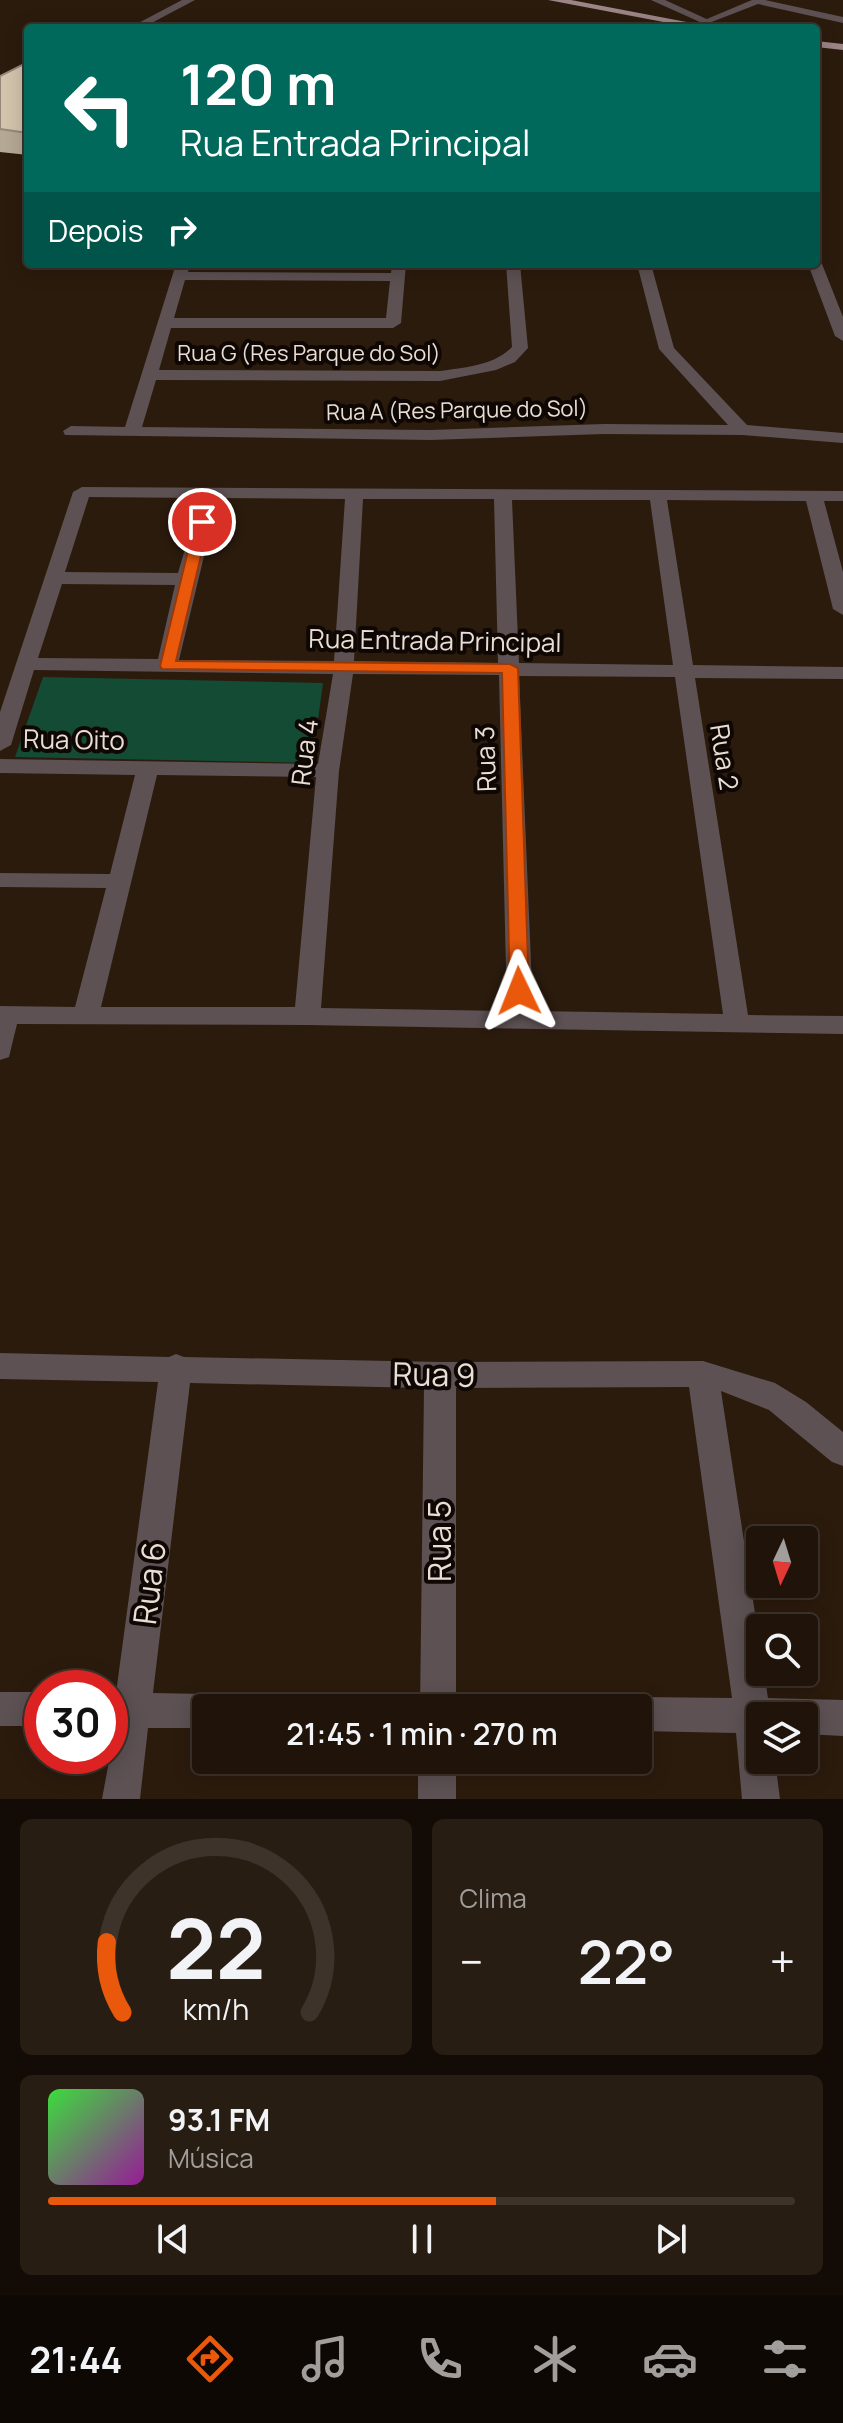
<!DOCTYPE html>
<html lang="pt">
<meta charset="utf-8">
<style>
body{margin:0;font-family:Manrope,sans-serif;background:#281d13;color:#f1f3f6;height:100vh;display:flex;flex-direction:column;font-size:30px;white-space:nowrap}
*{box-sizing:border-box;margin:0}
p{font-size:26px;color:#a29e9c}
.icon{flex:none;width:44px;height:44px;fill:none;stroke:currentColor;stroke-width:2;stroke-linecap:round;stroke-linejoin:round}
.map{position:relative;height:1799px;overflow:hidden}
.panel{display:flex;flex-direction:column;gap:20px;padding:20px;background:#120b06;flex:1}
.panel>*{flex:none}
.top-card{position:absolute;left:24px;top:24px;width:796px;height:244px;border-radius:8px;box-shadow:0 4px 20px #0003,0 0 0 2px #3d332b;background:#00695c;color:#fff;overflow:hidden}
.needle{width:52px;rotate:184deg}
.fabs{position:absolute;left:746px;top:1526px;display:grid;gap:16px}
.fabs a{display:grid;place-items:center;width:72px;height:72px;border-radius:8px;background:#20140a;box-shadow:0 4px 20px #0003,0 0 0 2px #3d332b;font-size:40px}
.speed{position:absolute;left:24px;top:1670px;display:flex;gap:16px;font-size:40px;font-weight:700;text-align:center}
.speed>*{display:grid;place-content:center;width:104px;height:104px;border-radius:50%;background:#20140a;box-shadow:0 4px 20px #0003,0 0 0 2px #3d332b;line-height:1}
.speed .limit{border:12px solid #d22;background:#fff;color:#111}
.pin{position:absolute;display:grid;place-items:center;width:68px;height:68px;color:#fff;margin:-34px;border:4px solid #fff;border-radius:50%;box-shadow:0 2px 8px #0007}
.me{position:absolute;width:88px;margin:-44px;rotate:358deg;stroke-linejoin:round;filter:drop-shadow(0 0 6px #0008)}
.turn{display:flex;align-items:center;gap:28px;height:168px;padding:0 24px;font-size:36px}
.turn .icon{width:104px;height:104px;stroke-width:2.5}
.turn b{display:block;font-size:56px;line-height:68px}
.then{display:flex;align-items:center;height:76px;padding:0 24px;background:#0003;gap:16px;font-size:30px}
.big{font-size:60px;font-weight:600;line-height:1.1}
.panel .card{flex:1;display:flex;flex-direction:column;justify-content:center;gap:12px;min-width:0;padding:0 28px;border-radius:12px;background:#281d13}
.panel .dial{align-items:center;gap:0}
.dial svg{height:208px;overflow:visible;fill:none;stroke:#3d332b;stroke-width:7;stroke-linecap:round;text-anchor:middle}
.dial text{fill:#f1f3f6;stroke:none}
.song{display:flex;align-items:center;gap:24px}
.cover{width:96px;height:96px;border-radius:12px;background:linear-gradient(135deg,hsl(120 70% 55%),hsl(300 70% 35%))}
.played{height:8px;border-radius:4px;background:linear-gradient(90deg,#ea580c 60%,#3d332b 60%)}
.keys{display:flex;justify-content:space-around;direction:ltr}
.heat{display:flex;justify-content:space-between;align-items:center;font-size:44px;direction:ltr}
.panel .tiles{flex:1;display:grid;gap:20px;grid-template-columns:1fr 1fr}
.card:last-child{grid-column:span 2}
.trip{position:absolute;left:192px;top:1694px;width:460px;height:80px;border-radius:8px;background:#20140a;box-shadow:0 4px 20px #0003,0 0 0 2px #3d332b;font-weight:600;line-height:80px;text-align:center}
.tabs{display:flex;height:128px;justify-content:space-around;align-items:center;background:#0d0804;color:#a29e9c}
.tabs .icon{width:56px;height:56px}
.tabs .current{color:#ea580c}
.tabs b{font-size:36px;color:#f1f3f6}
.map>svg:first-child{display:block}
</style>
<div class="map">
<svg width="843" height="1799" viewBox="0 0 843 1799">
<rect width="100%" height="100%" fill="#2b1b0d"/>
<!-- green -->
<path fill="#144b34" d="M43 677 323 683 312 763 15 757Z"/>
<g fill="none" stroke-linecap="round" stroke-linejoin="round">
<!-- lane -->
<path fill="#5d5153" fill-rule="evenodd" d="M752 0H765L843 17V23L758 4 709 23 702 21Z"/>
<!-- street -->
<g fill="#5d5153" fill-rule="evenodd">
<path d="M182 0H195L142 28H129Z"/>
<path d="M651 0H665L711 21 702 23Z"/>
<path d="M816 260 822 264 843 317V341L835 336 808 264H816Z"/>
<path d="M176 264H190L188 272 391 273 392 264H406L401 323 393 328H171L159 370 440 371C465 367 493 366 512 347L506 264H520L528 348 515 362 496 370 440 381 156 380 142 427 431 430 604 424 728 425 659 349 637 264H651L674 348 747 425 843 433V443L742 435 604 434 431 440 65 435 63 431 71 426 125 427ZM185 280 390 281 386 318H174Z"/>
<path d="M82 487 843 491V501H824L843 572V615L833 609 806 501 667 500 693 665 843 667V679L695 678 748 1015 843 1016V1034L307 1025 17 1024 9 1057 0 1060V1006L75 1007 106 888 0 887V873L110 874 135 775 0 773V759L318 764 333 674 34 670 11 745 0 751V712L73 492ZM89 497 200 498 178 573 65 572ZM218 498 345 499 334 661 179 660ZM363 499H494L498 663 354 661ZM512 500H650L673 665 519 663ZM62 584 175 585 158 659 38 658ZM353 674 499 675 507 1011 321 1008 339 771ZM519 676 675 677 723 1014 533 1011ZM157 775 316 777 295 1007H101Z"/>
<path d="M0 1353 169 1357 176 1354 184 1357 440 1362 703 1361 775 1383 806 1402 843 1432V1466L832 1462 769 1410 721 1391 760 1646V1672H764L768 1698 843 1700V1736L804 1734V1716H760V1760H775L780 1799H742L736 1733 638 1731V1708H622L625 1702 638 1697 732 1698 689 1387 456 1388V1708H420L424 1388 190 1383 153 1693 206 1694 219 1699 223 1708H206V1728H148L140 1799H102L110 1756V1693H116L158 1382 0 1379Z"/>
<rect x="0" y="1692" width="42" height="34"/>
<rect x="418" y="1760" width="38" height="39"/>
</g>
<!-- primary -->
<g fill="#9c8487" fill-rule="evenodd">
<path d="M548 0H571L718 28H695Z"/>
<path d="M816 41 843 44V50L816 47Z"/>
</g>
</g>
<!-- wall -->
<path fill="#b5a895" d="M28 62V155L0 152V76Z"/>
<!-- building -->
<path fill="#d2c3ad" stroke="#938879" stroke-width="2" d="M28 62V133L0 129V76Z"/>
<!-- route -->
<path fill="#ea580c" stroke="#983908" stroke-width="2" d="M202 518 209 522 176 661 510 664 518 668 529 991 526 995H513L510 991 502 673 162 669 160 666 195 522Z"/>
<g text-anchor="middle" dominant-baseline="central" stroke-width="8" stroke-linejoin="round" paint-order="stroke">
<!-- far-street labels -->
<g font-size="22" fill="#e9ded5" stroke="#0e0703">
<text x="309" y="353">Rua G (Res Parque do Sol)</text>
<text transform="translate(457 410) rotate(-1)">Rua A (Res Parque do Sol)</text>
</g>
<!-- street labels -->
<g font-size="26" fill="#e9ded5" stroke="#0e0703">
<text transform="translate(435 640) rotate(1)">Rua Entrada Principal</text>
<text transform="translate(74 739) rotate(1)">Rua Oito</text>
<text transform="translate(304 752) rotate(-83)">Rua 4</text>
<text transform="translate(725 757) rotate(81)">Rua 2</text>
<text transform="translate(485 759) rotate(-92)">Rua 3</text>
</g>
<!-- near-street labels -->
<g font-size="32" fill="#e9ded5" stroke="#0e0703">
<text transform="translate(434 1374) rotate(1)">Rua 9</text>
<text transform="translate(439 1541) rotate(-90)">Rua 5</text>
<text transform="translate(149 1583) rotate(-83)">Rua 6</text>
</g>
</g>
</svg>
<div class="fabs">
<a><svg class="needle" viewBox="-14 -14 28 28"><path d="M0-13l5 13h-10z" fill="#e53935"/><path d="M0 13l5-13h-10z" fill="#a29e9c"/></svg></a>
<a><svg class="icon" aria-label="search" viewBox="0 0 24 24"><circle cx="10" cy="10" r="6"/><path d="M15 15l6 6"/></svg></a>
<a><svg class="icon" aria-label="layers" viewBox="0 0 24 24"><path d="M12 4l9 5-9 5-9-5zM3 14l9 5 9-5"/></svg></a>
</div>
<div class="speed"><div class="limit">30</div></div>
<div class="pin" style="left:202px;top:522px;background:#d93025"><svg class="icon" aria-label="arrive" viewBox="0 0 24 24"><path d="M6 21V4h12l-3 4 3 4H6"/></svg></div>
<svg class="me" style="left:519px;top:991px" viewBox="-20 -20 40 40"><path d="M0-17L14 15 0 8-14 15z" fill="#ea580c" stroke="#fff" stroke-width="4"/></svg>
<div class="trip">21:45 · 1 min · 270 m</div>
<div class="top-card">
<div class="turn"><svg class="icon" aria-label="left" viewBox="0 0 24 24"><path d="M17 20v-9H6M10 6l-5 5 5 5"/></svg><div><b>120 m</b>Rua Entrada Principal</div></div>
<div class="then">Depois<svg class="icon" aria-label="right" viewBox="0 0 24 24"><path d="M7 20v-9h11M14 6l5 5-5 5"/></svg></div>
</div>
</div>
<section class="panel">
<div class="tiles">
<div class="card dial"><svg viewBox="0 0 100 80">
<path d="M14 69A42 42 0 1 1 86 69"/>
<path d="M14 69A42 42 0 0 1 8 42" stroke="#ea580c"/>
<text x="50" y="56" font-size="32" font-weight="700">22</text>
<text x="50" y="72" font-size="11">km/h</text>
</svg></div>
<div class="card"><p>Clima</p>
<div class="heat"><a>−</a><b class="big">22°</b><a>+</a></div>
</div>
<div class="card">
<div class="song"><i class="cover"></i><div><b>93.1 FM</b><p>Música</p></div></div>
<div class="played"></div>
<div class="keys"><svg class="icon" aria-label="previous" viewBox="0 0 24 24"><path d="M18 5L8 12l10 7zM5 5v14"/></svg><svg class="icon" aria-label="pause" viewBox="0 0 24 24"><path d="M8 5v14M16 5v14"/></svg><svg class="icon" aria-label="next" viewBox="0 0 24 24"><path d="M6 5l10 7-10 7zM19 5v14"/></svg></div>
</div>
</div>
</section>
<nav class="tabs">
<b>21:44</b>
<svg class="icon current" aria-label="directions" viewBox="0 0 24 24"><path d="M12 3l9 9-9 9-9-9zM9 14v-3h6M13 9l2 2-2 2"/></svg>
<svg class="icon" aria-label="music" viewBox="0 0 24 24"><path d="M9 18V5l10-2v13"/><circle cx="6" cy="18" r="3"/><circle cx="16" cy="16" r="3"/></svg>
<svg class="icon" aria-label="phone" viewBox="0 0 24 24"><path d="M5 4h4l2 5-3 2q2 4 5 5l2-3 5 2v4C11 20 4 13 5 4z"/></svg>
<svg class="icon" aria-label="climate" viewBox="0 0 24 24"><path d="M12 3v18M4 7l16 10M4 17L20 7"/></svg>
<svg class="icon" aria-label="car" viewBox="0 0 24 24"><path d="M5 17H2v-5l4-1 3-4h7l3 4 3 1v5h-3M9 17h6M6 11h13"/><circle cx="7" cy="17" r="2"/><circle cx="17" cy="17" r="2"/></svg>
<svg class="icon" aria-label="filters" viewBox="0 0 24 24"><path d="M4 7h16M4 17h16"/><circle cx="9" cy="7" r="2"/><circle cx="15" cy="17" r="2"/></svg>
</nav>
